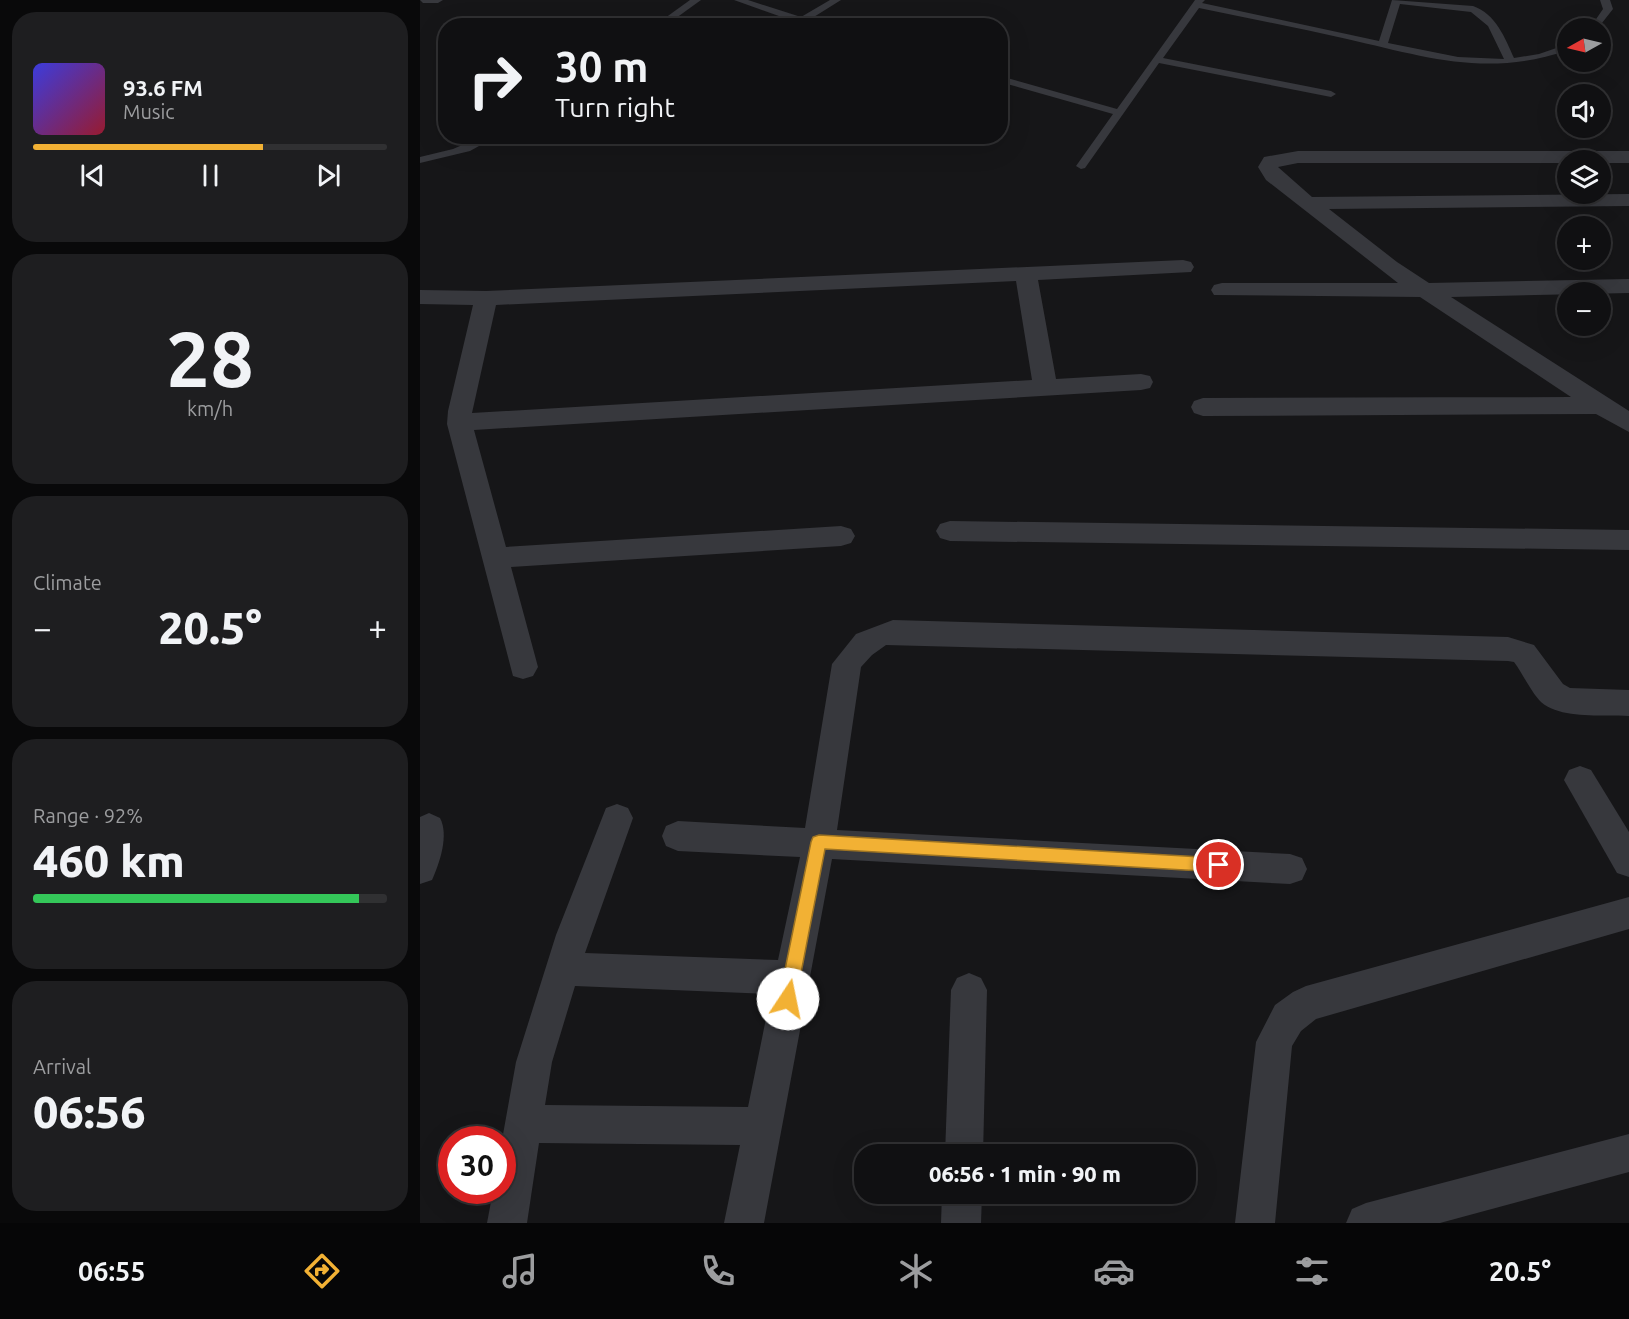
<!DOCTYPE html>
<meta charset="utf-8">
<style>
body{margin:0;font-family:Ubuntu,sans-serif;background:#1e1e20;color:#f1f3f6;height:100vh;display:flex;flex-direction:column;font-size:22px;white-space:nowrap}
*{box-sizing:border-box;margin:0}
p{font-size:20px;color:#9c9d9f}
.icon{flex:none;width:33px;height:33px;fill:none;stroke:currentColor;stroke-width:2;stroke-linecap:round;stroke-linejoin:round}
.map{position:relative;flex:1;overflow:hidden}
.details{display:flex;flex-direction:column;gap:12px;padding:12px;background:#09090a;width:420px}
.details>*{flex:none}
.banner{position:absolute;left:18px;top:18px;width:570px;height:126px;border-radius:24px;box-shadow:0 6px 24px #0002,0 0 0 2px #303032;background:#101012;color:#f1f3f6;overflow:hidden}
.needle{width:39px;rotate:262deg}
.buttons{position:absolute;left:1137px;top:18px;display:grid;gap:12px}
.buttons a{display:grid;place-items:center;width:54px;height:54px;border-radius:50%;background:#101012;box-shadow:0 6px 24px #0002,0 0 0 2px #303032;font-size:30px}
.speed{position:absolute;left:18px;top:1126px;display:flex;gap:12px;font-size:30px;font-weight:700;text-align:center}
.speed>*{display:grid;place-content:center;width:78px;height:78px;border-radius:50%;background:#101012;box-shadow:0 6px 24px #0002,0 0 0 2px #303032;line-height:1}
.speed .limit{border:9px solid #d22;background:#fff;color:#111}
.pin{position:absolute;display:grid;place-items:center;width:51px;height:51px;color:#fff;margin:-26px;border:3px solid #fff;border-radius:50%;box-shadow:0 2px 6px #0007}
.me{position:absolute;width:66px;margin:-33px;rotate:11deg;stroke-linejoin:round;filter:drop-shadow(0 0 4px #0008)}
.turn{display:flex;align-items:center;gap:21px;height:126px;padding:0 18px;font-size:27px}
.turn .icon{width:78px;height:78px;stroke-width:2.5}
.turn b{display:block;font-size:42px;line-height:51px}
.big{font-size:45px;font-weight:800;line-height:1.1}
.details .card{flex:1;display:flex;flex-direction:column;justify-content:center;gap:9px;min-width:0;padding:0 21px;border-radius:24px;background:#1e1e20}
.details .dial{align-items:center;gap:0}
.dial b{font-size:78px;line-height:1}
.song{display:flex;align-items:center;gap:18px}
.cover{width:72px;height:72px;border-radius:9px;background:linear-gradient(135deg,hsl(240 70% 55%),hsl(350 70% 35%))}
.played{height:6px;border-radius:3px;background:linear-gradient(90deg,#f2b134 65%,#303032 65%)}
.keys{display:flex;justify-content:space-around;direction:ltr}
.heat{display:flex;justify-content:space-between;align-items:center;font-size:33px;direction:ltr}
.charge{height:9px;border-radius:4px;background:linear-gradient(90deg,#34c759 92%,#303032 0)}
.trip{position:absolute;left:434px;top:1144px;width:342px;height:60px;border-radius:24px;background:#101012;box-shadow:0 6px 24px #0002,0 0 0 2px #303032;font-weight:800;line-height:60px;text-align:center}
.menu{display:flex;height:96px;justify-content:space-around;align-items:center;background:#060607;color:#9c9d9f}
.menu .icon{width:42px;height:42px}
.menu .current{color:#f2b134}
.menu b{font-size:27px;color:#f1f3f6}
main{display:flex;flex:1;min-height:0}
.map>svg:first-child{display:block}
</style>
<main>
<section class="details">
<div class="card">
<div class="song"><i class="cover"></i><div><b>93.6 FM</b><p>Music</p></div></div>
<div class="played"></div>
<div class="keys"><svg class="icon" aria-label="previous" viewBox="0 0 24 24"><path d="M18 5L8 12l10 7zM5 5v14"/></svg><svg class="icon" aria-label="pause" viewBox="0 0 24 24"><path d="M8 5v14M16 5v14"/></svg><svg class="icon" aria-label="next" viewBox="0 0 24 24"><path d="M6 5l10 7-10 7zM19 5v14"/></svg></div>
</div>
<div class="card dial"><b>28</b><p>km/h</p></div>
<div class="card"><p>Climate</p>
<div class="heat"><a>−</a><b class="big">20.5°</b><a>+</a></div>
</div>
<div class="card"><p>Range · 92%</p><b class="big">460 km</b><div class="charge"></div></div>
<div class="card"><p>Arrival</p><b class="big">06:56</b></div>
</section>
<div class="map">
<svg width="1209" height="1223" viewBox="0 0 1209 1223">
<rect width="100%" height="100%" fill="#161618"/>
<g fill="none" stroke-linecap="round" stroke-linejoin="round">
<!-- lane -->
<g fill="#37383d" fill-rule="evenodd">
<path d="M0 0H23L18 3H3Z"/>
<path d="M270 0H281L245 26H234Z"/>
<path d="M314 0H328L381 17 410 0H421L389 20 402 26H387Z"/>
<path d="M775 0H785L782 3 959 41 972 0 1053 6C1076 14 1085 38 1094 58L1119 54 1148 44V50C1068 78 1006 57 927 39 878 28 828 18 779 8L743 58 911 91 916 94 911 97 739 63 665 168 661 169 656 166 693 114 580 82V76L697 109ZM980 4 1051 12 1068 26 1084 59 1038 57 968 43Z"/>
<path d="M1180 0H1190L1193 9 1178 28H1170L1183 9Z"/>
<path d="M63 136H77L50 151 0 163V157L33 149Z"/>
</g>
<!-- street -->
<g fill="#37383d" fill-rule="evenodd">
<path d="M878 151H1209V163H1180V160H1148V163H878L858 167 892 197 1209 194V206L909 209 977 262 1009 283 1209 279V293L1031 297 1209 411V432L1176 414 783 416 774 413 771 407 774 401 783 398 1151 397 1000 297 794 295 791 290 794 285 802 283H978L846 180 838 167 844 157Z"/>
<path d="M763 260 771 262 774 267 771 272 618 280 636 379 721 374 730 376 733 382 730 388 721 390 54 430 86 547 421 526 431 529 435 536 431 543 421 546 91 567 118 667 113 676 103 679 93 676 27 424 28 411 53 305 0 304V290L66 291ZM596 281 612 380 52 413 76 305Z"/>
<path d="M530 521 1209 530V550L530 541 520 538 516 531 520 524Z"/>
<path d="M473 620 1088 637 1114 645 1143 684 1150 688 1209 690V716C1183 714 1142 720 1121 702 1111 692 1103 674 1094 662L1088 661 466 645 452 655 441 667 417 830 870 854 882 858 887 869 882 880 870 884 412 859 344 1223H304L320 1145 119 1143 107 1223H67L73 1191H82V1140L96 1062 136 935 186 808 197 804 208 808 213 818 165 953 358 960 380 857 258 851 246 846 242 836 246 826 258 821 385 828 412 664 436 634ZM155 986 351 994 328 1107 125 1105 132 1062Z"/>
<path d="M1160 766 1171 770 1209 832V877L1197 873 1144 780 1149 770Z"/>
<path d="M9 813 20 818C29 835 20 862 12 880L0 884V817Z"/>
<path d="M1209 897V929L896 1019 881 1031 872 1046 855 1223H815L836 1042 855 1005 873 992 886 986Z"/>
<path d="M549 973 561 978 567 990 563 1155H525L531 990 537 978Z"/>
<path d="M1209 1134V1172L1020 1223H926L932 1209 946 1203Z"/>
<path d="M522 1194H562L561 1223H521Z"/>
</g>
</g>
<!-- route -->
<path fill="#f2b134" stroke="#9d7322" stroke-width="1.5" d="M399 835 799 858 805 860 807 865 805 870 799 872 405 849 376 999 374 1005 368 1008 362 1005 359 999 391 842 393 837Z"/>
</svg>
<div class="buttons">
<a><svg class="needle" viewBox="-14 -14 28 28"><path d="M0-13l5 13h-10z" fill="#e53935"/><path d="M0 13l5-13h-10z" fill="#9c9d9f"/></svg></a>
<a><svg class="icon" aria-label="sound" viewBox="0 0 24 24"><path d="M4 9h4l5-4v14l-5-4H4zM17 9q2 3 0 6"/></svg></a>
<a><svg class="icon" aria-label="layers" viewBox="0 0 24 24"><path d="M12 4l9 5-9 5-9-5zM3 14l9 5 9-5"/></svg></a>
<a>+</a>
<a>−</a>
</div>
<div class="speed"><div class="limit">30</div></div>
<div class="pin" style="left:799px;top:865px;background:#d93025"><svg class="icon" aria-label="arrive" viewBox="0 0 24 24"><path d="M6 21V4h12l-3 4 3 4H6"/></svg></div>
<svg class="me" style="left:368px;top:999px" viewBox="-20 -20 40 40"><circle r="19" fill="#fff"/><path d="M0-13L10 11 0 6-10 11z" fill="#f2b134"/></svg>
<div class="trip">06:56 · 1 min · 90 m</div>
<div class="banner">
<div class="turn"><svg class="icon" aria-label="right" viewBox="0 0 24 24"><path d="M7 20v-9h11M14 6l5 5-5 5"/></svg><div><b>30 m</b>Turn right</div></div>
</div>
</div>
</main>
<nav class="menu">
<b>06:55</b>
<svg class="icon current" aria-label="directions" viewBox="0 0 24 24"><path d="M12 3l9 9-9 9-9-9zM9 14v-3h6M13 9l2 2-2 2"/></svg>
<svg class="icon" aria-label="music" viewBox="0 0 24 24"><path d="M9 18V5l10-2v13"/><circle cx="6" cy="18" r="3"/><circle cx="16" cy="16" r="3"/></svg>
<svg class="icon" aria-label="phone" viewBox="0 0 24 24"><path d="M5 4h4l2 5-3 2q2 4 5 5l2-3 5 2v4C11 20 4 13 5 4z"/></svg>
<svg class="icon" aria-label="climate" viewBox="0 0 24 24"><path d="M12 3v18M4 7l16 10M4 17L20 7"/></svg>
<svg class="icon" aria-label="car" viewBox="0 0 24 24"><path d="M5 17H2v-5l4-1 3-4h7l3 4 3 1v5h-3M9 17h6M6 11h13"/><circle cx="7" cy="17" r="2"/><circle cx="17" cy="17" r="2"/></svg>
<svg class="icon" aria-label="filters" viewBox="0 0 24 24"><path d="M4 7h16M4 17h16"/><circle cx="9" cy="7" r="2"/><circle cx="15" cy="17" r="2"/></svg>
<b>20.5°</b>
</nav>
